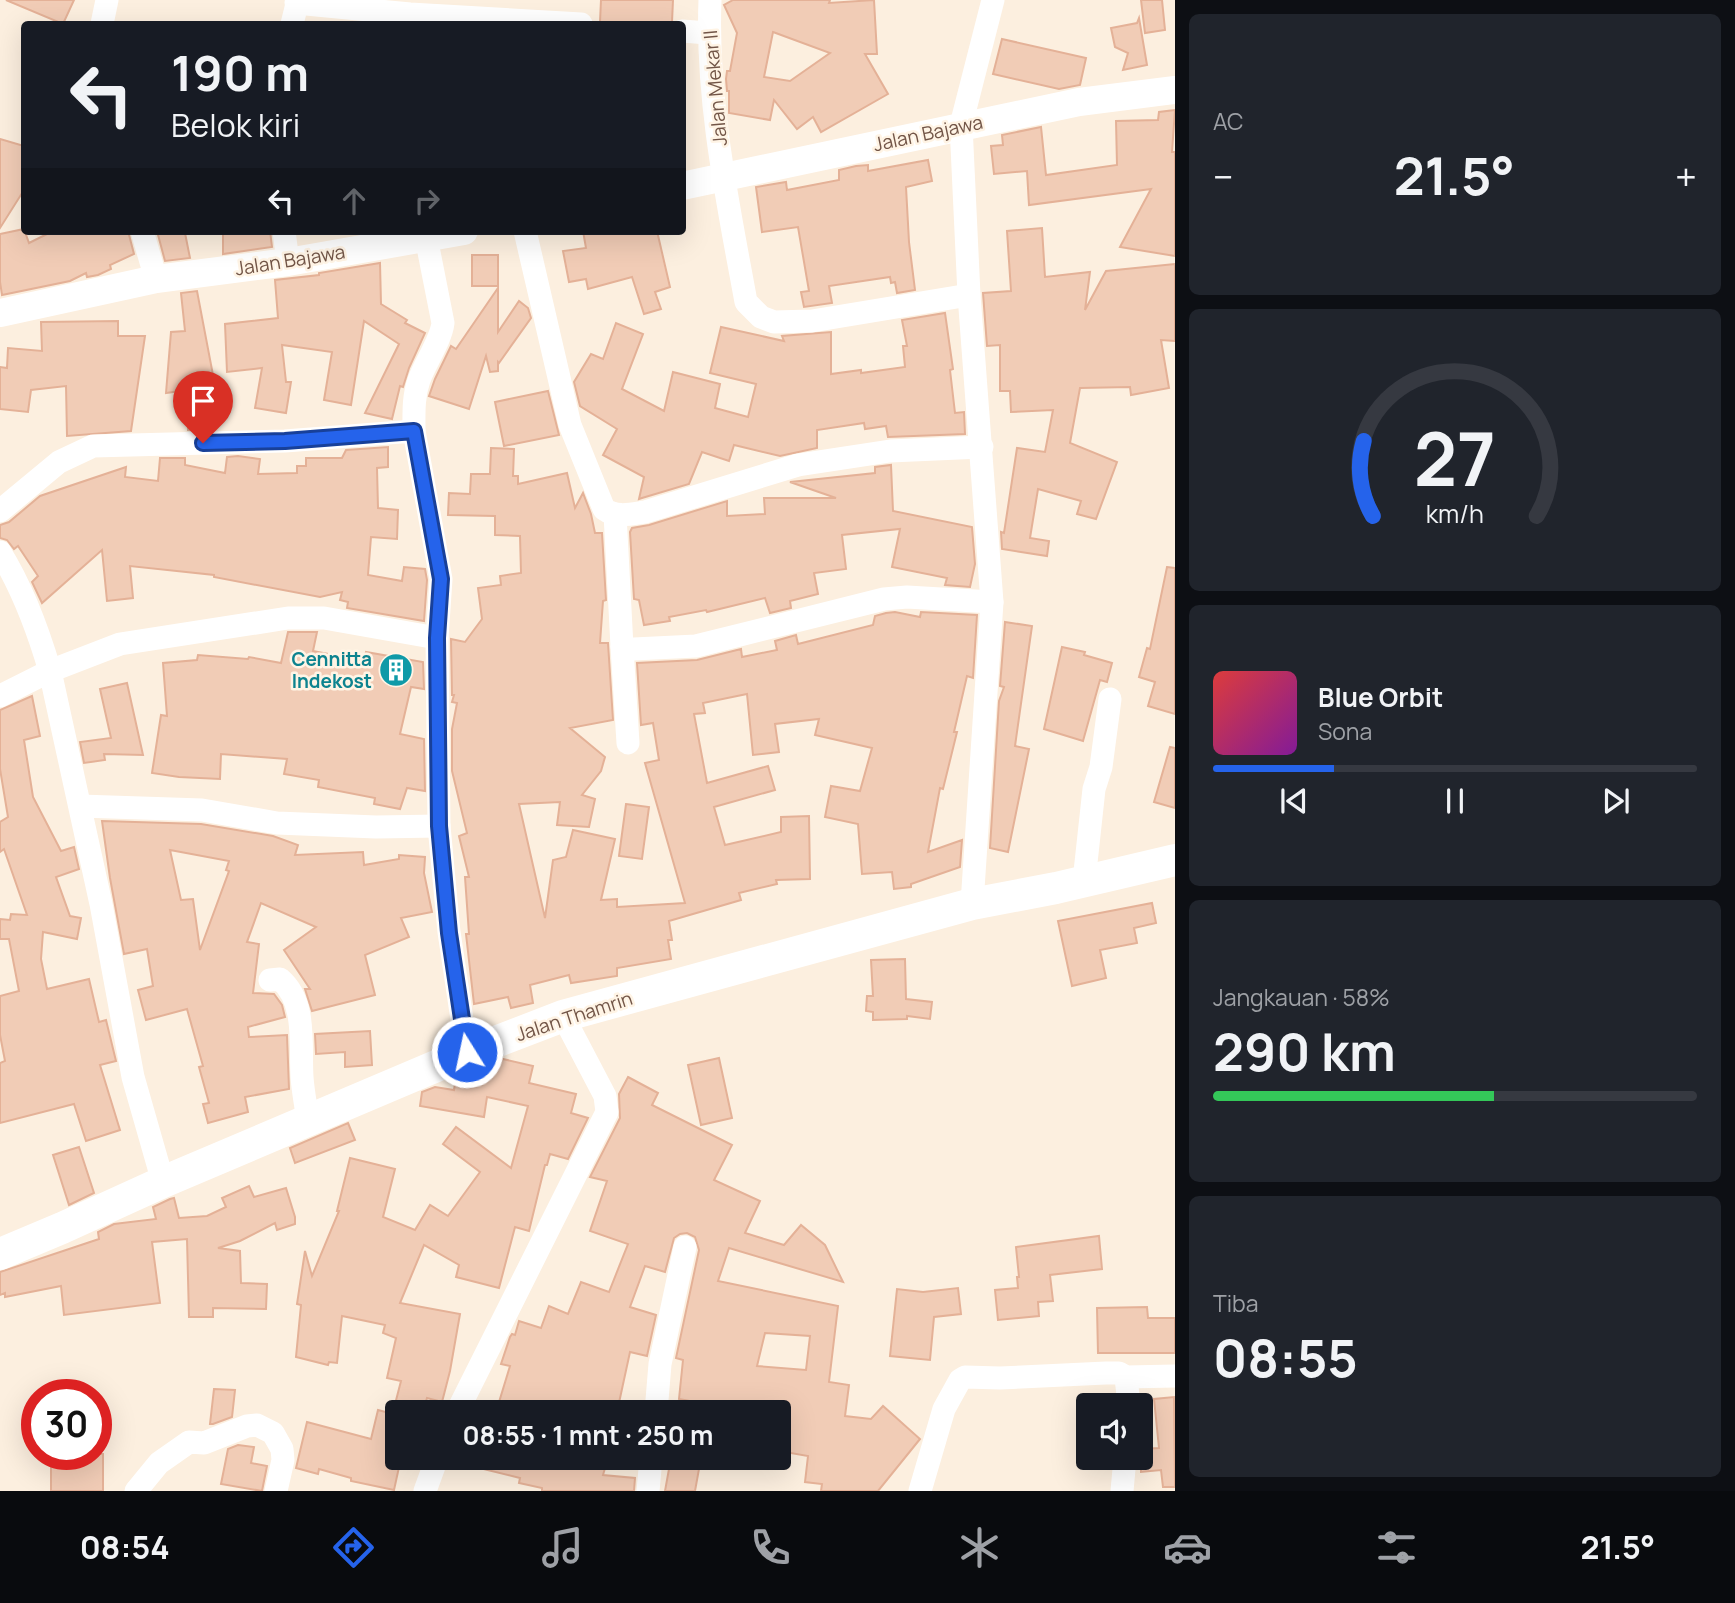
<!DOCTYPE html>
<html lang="id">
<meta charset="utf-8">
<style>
body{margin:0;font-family:Manrope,sans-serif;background:#20242c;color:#f1f3f6;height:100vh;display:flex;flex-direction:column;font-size:26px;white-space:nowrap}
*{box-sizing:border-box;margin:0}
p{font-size:23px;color:#9ea1a6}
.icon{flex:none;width:38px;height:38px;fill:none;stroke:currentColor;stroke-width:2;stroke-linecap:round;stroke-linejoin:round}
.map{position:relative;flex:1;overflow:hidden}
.panel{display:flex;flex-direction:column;gap:14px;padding:14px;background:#0d0f14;width:560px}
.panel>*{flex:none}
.guide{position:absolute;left:21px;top:21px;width:665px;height:214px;border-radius:7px;box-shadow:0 7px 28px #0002;background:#171b24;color:#f1f3f6;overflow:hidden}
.fabs{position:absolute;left:1076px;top:1393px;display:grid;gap:14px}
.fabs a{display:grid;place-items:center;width:77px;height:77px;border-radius:7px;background:#171b24;box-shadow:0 7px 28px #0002;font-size:35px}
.speed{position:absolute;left:21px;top:1379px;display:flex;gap:14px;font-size:35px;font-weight:700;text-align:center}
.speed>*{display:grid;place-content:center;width:91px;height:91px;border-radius:50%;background:#171b24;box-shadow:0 7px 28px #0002;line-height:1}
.speed .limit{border:10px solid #d22;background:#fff;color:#111}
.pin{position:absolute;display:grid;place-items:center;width:60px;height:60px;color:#fff;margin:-72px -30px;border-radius:50% 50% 50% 0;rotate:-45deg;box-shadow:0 0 7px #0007}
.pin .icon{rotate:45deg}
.me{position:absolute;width:77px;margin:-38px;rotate:350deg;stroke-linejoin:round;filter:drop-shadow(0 0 5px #0008)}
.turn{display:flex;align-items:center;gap:24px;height:147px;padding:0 35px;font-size:32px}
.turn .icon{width:91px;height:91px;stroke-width:2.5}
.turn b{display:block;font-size:49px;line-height:60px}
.lanes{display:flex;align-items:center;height:66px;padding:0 35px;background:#0003;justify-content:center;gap:35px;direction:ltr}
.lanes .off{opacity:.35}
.big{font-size:52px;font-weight:700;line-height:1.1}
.panel .tile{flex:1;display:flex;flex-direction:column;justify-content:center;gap:10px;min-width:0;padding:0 24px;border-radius:10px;background:#20242c}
.panel .dial{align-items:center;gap:0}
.dial svg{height:182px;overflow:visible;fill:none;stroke:#363941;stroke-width:7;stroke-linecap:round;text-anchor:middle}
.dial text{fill:#f1f3f6;stroke:none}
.song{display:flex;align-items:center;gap:21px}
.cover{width:84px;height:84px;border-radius:10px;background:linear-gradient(135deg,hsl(0 70% 55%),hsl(290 70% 35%))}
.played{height:7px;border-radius:4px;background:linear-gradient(90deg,#2563eb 25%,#363941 25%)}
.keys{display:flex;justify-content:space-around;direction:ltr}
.heat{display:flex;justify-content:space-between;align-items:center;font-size:38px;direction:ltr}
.charge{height:10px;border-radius:5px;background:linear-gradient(90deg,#34c759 58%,#363941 0)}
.trip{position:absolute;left:385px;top:1400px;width:406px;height:70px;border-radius:7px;background:#171b24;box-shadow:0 7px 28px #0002;font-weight:700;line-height:70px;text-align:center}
.menu{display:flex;height:112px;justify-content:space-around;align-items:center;background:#090b0e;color:#9ea1a6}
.menu .icon{width:49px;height:49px}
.menu .on{color:#2563eb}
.menu b{font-size:32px;color:#f1f3f6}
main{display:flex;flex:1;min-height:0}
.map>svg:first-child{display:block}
</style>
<main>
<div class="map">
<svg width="1175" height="1491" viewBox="0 0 1175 1491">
<rect width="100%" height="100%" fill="#fcefdf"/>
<!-- building -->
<g fill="#f1ccb6" stroke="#e4b197" stroke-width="2" fill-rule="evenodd">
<path d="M6 0H74L63 24Z"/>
<path d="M601 0H673L672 22 670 24 600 22Z"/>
<path d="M733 0H830L829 3 874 0 877 54H865L888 94 821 132 813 117 797 129 774 100 770 120 729 113V91H727L726 79 727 71H730L737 33 724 5ZM773 32 830 53 790 81 764 77Z"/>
<path d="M1141 0H1162L1165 30 1145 33Z"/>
<path d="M1139 18 1147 65 1123 70 1128 53 1115 47 1111 28 1137 23Z"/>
<path d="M1002 39 1086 58 1080 85 1059 89 993 74Z"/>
<path d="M1175 110 1172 152H1175V256L1120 247 1151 189 1029 205 1027 171 994 174 991 146 1003 145 1002 135 1041 127 1046 175 1117 165 1116 121 1158 120 1159 112Z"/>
<path d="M0 139 24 146V190L0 228Z"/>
<path d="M928 160 932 181 906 187 909 242 915 290 897 293 895 282 891 283 890 277 829 286 832 303 804 307 801 292 809 291 798 227 762 232 756 187 786 182 787 190 839 180V170L856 166 868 165V171Z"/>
<path d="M1042 228 1045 277 1090 272 1085 310 1106 271 1175 264V341L1161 340 1169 388 1131 395 1130 387 1080 388 1070 443 1117 462 1096 519 1077 514 1081 501 1038 489 1030 538 1049 541 1047 556 1002 549 1001 532 1004 533 1017 448 1045 452 1053 410 1011 412 1010 391H1000V345L987 346 983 293 1011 291 1007 231Z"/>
<path d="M24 229 29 243 53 231H128L134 254 110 265 111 269 98 275 87 277 86 273 70 281 2 295 0 282V234Z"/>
<path d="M157 231H189L185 233 190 258 165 261Z"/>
<path d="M223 231H270L272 247 223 254Z"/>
<path d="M583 231H657L670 287 655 292 661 309 644 314 632 277 588 289 586 279 569 282 563 251 586 248Z"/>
<rect x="472" y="255" width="26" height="31"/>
<path d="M380 263 381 304 407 320 405 323 425 333 409 368 403 387 400 386 392 419 365 413 399 344 364 321 351 405 324 400 332 352 282 345 286 382H291L286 413 255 408 262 368 227 372 225 324 278 318 275 280 319 275V273Z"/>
<path d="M498 288V332L519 301 528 308 531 318 499 363 498 362V371L490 372 486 356 469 409 429 396 435 379 451 346 456 349Z"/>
<path d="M197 291 213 375 215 429 188 430 187 390 166 393 171 332 185 331 181 293Z"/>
<path d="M945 313 953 369 950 370 955 413 964 412 965 434 888 437 886 426 865 429 864 423 817 430V448L780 456 734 445 729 461 702 452 689 484 642 498 639 499 644 477 603 455 617 429 580 406 574 382 591 354 603 359 616 323 643 334 622 389 664 411 673 372 720 384 715 408 748 417 756 384 710 373 721 327 784 341 782 336 831 332V374L861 370V373L905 367 903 346H907L902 320Z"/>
<path d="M118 321V336H145L131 431 67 436 66 386 31 390 28 412 0 409V367L7 368 8 348 42 351 41 322Z"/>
<path d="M548 391 559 435 504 446 495 402Z"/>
<path d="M388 447V467L377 468 378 508 398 510 397 539 371 537 368 575 402 581 404 567 425 569 427 580 424 621 347 608 348 602 340 600 342 592 320 597 214 577V575L130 566 133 598 107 601 102 550 42 603 32 582 38 576 18 546 14 549 7 540 0 538V525L9 522 40 496 126 467 125 477 158 481 160 458H185V465L225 473 227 457 238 456 260 459 258 474 297 473V466H306V458H342L346 450Z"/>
<path d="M491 448 514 449 513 476H518V484L567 473 575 508 583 493 591 514 595 533H602L606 600 603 601 600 643H608L613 720 570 728 605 757 601 771 582 795 595 799 589 827 557 825 560 802 519 804 545 918 553 860 566 857 573 830 615 839 601 900 617 899V907L685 903 645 763 659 760 653 723 641 725 637 663 697 660 741 649 742 657 777 650 775 641 796 635 798 644 873 625 875 616 886 613 895 612 920 617 921 612 977 615 973 678 967 676 954 732H957L943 789 940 788 928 852 962 840 960 867 911 884V887L894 889 892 872 862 874 858 824 825 817 831 786 860 791 872 748 815 735 819 719 775 724 779 752 753 755 747 694 703 703 705 713 694 714 707 783 768 766 775 790 714 807 725 845 781 832V817L809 816 810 879 776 880 777 884 739 893 741 900 669 921 672 940H668L671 959 617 968V976L571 983 569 975 530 985 533 1003 511 1008 508 997 474 1004 466 934H469L465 877H469L459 836 467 833 452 771V729L457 703 452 702 454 695H452L451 639 465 642 482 619 478 588 501 585 500 576 521 573 520 536 495 535V516L448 515 449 493 470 494 471 474H490Z"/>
<path d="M891 465 893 511 972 527 975 564 970 587 945 585 947 578 892 567 900 529 842 535 846 569 814 573 818 594 790 601 791 608 770 613 765 598 707 612 706 610 669 617 670 621 644 625 639 600 634 599 630 532 632 528 649 525 727 501V516L765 514 764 498H836L790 482 875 473V467Z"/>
<path d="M1167 567 1175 568V714L1148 706 1155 682 1139 677 1147 648 1150 649Z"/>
<path d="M1005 622 1032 626 1015 746 1029 749 1008 852 990 848 999 701 1004 687 1000 686Z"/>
<path d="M288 632H317L313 651 364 661 366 652 423 662 424 689 411 687 400 734 424 739 425 791 407 788 400 809 374 804 375 798 318 787 319 780 284 774 287 759 221 754 220 779 179 777 152 773 161 715 167 716 163 663 197 660 198 655 248 659 249 657 281 663Z"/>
<path d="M1062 647 1085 652 1084 655 1112 663 1107 682 1100 680 1083 741 1044 729Z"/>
<path d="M127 683 143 755 104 754 105 760 84 763 80 742 111 738 100 689Z"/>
<path d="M32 696 40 736 24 740 33 797 61 851 74 847 79 869 56 877 70 916 81 918 77 939 43 932 41 959 47 989 89 979 99 1022 106 1020 116 1061 100 1065 120 1130 86 1141 74 1104 0 1123V1063L5 1061 0 1035V996L19 991 9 939H0V919L10 920 11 914 27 915 4 849 0 852V822L8 817 0 769V710Z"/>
<path d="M1170 747 1175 748V808L1154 802Z"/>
<path d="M626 804 649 807 642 859 619 856Z"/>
<path d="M102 821 201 824 273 836 298 845 295 855 363 852 364 865 399 859V855L425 857 424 873 432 912 401 918 409 937 365 955 375 995 312 1011 305 989H310L284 950 316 927 261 903 247 942 259 944 253 993 274 994 282 1005 285 1017 248 1027 249 1037 287 1035 289 1089 245 1097 248 1112 208 1123 203 1104 209 1103 199 1067 203 1066 187 1009 146 1020 138 990 153 986 147 949 124 954 110 878ZM170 850 229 861 226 870 229 871 200 950 193 899 181 900Z"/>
<path d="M1152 903 1156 923 1134 928 1137 943 1100 950 1106 978 1072 986 1058 921Z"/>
<path d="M905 959 906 999 932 1002 930 1019 907 1016V1019L873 1020V1012L866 1011 867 996H873L871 960Z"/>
<path d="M370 1031 372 1065 345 1067V1052L316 1054 315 1034Z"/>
<path d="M719 1058 732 1118 701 1125 688 1065Z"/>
<path d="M503 1059 533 1066 529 1083 576 1094 571 1113 588 1118 568 1159 550 1154 547 1165H545L529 1231 515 1227 499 1288 456 1277 459 1265 424 1245 400 1303 460 1314 450 1371 442 1402 427 1398 423 1412H393L401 1381 387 1378 396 1338 383 1333 385 1325 342 1316 337 1363 329 1362 328 1365 296 1357 301 1305 297 1304 305 1251 312 1276 339 1211H337L350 1158 395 1169 383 1217 415 1230 430 1205 448 1216 480 1172 443 1144 456 1127 511 1168 528 1106 487 1097 484 1117 420 1106 422 1092 435 1087 454 1090 456 1077 490 1064 497 1065 498 1061Z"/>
<path d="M628 1077 658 1093 652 1105 732 1145 714 1180 760 1201 745 1233 784 1245 801 1225 825 1245 843 1282 729 1248 718 1281 838 1306 829 1382 849 1385 845 1416 871 1419 883 1406 920 1439 878 1491H821L822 1484 805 1482 808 1456 779 1451V1412H687L690 1401 679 1399 683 1360 676 1358 699 1250 695 1237 687 1233 680 1234 674 1238 665 1272 645 1266 630 1307 656 1315 647 1356 630 1352 617 1412H496L510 1366 501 1364 510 1337 512 1334 515 1335 519 1321 541 1328 549 1306 568 1314 581 1282 609 1292 628 1244 590 1231 607 1181 590 1177 620 1118 619 1094ZM765 1333 810 1336 806 1370 757 1366Z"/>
<path d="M348 1123 355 1140 295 1163 290 1148Z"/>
<path d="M79 1147 94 1193 69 1205 53 1155Z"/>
<path d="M249 1186 254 1197 286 1188 295 1217V1224L277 1230 275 1223 240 1241 218 1248 240 1251 241 1283 267 1284 266 1309 213 1308V1317H189L187 1239 152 1242 160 1303 64 1315 61 1286 5 1297V1293L0 1295V1272L99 1239 98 1232 114 1224 156 1219 153 1207 170 1199 174 1198 179 1218 207 1216 226 1207 222 1198Z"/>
<path d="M1099 1236 1102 1269 1050 1275 1053 1301 1038 1302 1039 1316 998 1320 995 1290 1018 1288 1017 1277H1019L1016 1247Z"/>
<path d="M958 1288 961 1314 934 1317 930 1360 890 1356 897 1289 923 1292Z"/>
<path d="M1147 1307 1148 1318H1175V1353H1098L1097 1308Z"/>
<path d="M214 1389 235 1390 232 1417 213 1424H210Z"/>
<path d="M1174 1397 1175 1487H1163L1161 1470 1141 1472V1449L1159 1448 1154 1399Z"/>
<path d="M378 1410 397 1415V1458H401L394 1490 351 1481V1478L319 1469 318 1474 296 1468 307 1422 371 1439Z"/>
<path d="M238 1445 254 1447 251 1463 267 1466 262 1491 221 1484 228 1449Z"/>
<rect x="51" y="1454" width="52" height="37"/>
<path d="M464 1458H608L603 1475 635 1478 634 1491H542V1488L519 1483 520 1478 463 1464Z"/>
<path d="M671 1458H701L695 1491H665Z"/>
</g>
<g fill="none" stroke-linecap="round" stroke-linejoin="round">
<!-- minor -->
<g stroke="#fff" stroke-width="23">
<path d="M710 0C706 101 728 203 746 302L761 317 774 322 812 321 969 295"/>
<path d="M296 3 410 14 581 24"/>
<path d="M102 24 107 0"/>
<path d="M292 24 298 0"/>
<path d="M682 31 708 33"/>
<path d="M142 231 156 279"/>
<path d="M284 231 288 262"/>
<path d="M525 231 570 425 604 509C616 518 631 514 645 512L798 465 890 451 982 447"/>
<path d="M414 431C414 414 413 397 419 380 425 363 441 340 443 323L426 237"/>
<path d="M0 511 59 462 93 446 285 441 414 431 441 579 437 638 439 826 449 932 467 1053"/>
<path d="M615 514 622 647 634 649 696 646 884 599 907 597 992 602"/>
<path d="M0 552C23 589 38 630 50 671L101 904 133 1077 163 1182"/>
<path d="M622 647 628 743"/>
<path d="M0 696 50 671 120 644 288 618H324L437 638"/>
<path d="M80 806 202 810 277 823 376 827 439 826"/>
<path d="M1084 881 1094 789 1101 767 1110 699"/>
<path d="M972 904 992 602 969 295 961 125 993 0"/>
<path d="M270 980 280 979C307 1002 300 1045 302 1077 303 1092 306 1106 308 1121"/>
<path d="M1126 1377 1129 1405"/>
<path d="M457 1412 607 1112 605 1096 563 1016"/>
<path d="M656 1412 660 1364 685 1247"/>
<path d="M136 1491 159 1463 189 1442 204 1443 247 1426 257 1425 273 1433 282 1449 283 1460 276 1491"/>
<path d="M425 1491 437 1458"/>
<path d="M648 1491 651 1458"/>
<path d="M920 1491 944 1409 960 1380 965 1377 1000 1378 1106 1373H1119L1126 1377 1175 1376"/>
<path d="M1122 1491 1125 1458"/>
</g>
<!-- tertiary -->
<g stroke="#fff" stroke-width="28">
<path d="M682 186 1079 102 1175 90"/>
<path d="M0 313 156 279 288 262 464 231"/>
</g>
<!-- secondary -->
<path stroke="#fff" stroke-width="32" d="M0 1254 62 1228 163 1182 467 1053 563 1016 972 904 1056 888 1175 860"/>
</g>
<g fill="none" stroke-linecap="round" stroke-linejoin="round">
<!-- route casing -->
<g stroke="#184099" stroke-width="18">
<path id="route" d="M203 443 285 441 414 431 441 579 437 638 439 826 449 933 467 1052"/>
</g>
<!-- route -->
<use href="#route" stroke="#2563eb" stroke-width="12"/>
</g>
<!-- icons -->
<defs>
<g id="building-disc" transform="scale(1.75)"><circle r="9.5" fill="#0f9aa8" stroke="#fff4e5"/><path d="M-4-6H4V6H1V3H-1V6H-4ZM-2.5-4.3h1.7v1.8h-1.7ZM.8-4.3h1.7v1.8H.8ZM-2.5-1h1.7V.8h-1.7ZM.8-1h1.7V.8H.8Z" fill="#fff"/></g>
</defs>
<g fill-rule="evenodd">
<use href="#building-disc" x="396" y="670"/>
</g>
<g text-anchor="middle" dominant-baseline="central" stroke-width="5" stroke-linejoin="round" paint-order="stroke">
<!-- street labels -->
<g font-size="19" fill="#725547" stroke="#fff4e5">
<text transform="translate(715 88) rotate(-95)">Jalan Mekar II</text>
<text transform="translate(928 133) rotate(-12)">Jalan Bajawa</text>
<text transform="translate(290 260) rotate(-9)">Jalan Bajawa</text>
<text transform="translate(574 1016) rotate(-18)">Jalan Thamrin</text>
</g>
<!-- culture labels -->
<g font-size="19" font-weight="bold" fill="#0d838f" stroke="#fff4e5" text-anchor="end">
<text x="372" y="659">Cennitta<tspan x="372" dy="22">Indekost</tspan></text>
</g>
</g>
</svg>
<div class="fabs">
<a><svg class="icon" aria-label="sound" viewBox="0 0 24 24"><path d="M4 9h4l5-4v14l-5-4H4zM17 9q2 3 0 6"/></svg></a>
</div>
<div class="speed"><div class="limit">30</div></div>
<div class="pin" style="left:203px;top:443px;background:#d93025"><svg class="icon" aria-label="arrive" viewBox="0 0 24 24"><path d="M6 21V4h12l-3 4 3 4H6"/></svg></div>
<svg class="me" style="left:467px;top:1052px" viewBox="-20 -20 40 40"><circle r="17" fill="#2563eb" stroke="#fff" stroke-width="3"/><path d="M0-11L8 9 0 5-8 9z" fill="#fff"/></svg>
<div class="trip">08:55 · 1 mnt · 250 m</div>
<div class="guide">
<div class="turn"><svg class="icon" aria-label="left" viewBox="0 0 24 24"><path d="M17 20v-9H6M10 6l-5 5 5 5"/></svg><div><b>190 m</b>Belok kiri</div></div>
<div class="lanes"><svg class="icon" aria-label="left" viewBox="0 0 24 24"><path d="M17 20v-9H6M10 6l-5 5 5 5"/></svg><svg class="icon off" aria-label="ahead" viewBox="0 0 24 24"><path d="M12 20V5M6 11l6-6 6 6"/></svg><svg class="icon off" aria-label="right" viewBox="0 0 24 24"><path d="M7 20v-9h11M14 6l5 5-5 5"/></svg></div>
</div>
</div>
<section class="panel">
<div class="tile"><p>AC</p>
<div class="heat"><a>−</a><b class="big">21.5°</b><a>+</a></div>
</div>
<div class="tile dial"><svg viewBox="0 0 100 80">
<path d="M14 69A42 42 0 1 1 86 69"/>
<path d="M14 69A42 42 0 0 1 10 36" stroke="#2563eb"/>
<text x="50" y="56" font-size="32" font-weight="700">27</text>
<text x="50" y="72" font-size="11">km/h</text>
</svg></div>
<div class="tile">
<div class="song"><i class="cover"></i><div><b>Blue Orbit</b><p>Sona</p></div></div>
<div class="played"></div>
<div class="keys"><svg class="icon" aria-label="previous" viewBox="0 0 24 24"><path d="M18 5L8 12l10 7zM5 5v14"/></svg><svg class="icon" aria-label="pause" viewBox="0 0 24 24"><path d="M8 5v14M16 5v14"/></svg><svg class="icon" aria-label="next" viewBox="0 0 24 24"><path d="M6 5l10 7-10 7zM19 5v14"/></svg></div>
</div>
<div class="tile"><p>Jangkauan · 58%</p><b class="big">290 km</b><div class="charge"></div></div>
<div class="tile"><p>Tiba</p><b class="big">08:55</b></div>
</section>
</main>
<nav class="menu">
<b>08:54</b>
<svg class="icon on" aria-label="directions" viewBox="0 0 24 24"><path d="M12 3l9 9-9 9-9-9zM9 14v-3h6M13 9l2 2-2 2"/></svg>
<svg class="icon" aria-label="music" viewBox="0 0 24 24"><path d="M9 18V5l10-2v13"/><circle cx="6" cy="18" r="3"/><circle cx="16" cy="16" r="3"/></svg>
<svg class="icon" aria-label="phone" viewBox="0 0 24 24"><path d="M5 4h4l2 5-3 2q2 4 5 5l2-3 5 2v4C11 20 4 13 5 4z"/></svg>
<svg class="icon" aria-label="climate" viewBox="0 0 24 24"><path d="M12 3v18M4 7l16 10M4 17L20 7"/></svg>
<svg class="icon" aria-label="car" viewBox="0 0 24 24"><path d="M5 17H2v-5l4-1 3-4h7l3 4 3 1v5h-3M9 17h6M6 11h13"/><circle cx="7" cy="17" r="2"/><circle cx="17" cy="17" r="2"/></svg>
<svg class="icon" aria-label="filters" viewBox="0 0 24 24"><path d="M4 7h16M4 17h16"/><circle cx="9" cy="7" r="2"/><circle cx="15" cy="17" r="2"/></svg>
<b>21.5°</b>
</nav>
